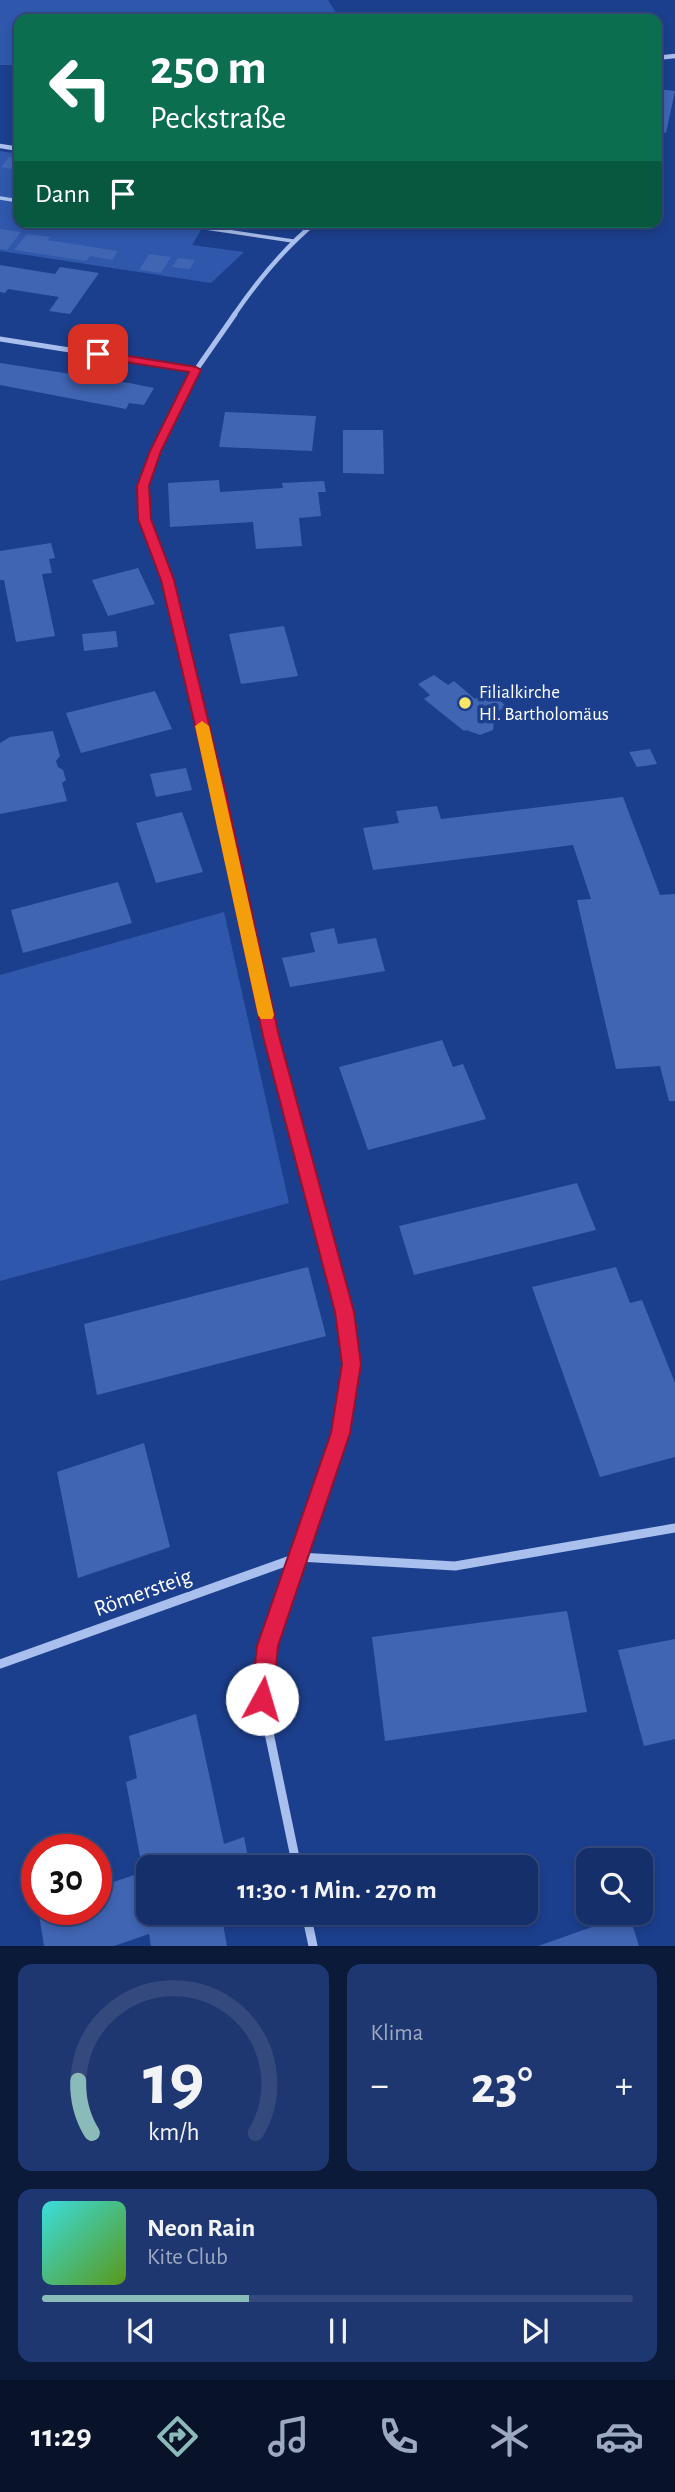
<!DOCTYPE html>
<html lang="de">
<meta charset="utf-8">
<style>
body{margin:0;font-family:"Alegreya Sans",sans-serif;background:#1e3770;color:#f1f3f6;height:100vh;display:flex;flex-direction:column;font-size:26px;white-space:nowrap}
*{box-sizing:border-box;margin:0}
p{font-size:23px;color:#9da9c1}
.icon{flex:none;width:38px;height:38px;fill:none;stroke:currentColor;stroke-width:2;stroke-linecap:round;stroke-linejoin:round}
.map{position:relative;height:1946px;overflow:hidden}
.panel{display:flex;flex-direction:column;gap:18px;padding:18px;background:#0c1a3a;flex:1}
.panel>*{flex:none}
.top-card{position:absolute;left:14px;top:14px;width:648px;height:214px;border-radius:14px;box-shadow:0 4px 10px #0003,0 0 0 2px #344a7e;background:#0b6e4f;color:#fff;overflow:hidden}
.tools{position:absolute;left:576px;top:1848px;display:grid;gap:14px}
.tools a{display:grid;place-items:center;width:77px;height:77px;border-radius:14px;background:#152f6a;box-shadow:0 4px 10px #0003,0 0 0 2px #344a7e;font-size:35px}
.speed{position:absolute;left:21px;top:1834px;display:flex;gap:14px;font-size:35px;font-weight:700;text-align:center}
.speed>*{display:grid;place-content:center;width:91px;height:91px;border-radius:50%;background:#152f6a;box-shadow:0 4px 10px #0003,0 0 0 2px #344a7e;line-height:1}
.speed .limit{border:10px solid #d22;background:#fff;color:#111}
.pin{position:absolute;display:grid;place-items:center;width:60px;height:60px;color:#fff;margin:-30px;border-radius:14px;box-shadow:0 4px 10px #0006}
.me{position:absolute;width:77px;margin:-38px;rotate:6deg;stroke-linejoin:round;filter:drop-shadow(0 0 5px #0008)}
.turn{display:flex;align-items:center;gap:24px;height:147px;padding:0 21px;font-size:32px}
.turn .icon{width:91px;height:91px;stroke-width:2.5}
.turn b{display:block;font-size:49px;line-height:60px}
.then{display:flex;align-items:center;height:66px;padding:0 21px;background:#0003;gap:14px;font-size:26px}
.big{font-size:52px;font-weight:700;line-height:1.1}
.panel .widget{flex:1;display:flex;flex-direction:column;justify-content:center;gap:10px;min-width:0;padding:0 24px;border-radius:14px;background:#1e3770}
.panel .dial{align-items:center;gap:0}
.dial svg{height:182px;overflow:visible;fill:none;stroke:#344a7e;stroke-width:7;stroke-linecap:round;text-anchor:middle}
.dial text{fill:#f1f3f6;stroke:none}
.song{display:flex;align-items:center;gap:21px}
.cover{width:84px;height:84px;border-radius:10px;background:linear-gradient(135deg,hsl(180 70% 55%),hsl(90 70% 35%))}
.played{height:7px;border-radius:4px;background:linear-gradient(90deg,#8bbbb9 35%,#344a7e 35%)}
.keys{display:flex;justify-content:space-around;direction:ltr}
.heat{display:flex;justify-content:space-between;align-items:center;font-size:38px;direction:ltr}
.panel .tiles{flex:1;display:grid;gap:18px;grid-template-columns:1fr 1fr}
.widget:last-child{grid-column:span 2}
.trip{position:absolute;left:136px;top:1855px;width:402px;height:70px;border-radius:14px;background:#152f6a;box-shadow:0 4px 10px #0003,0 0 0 2px #344a7e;font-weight:700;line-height:70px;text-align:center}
.tabs{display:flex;height:112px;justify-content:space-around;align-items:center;background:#08132a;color:#9da9c1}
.tabs .icon{width:49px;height:49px}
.tabs .active{color:#8bbbb9}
.tabs b{font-size:32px;color:#f1f3f6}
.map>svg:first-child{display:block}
</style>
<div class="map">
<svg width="675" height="1946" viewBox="0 0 675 1946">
<rect width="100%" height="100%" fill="#1c3f8d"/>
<!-- green -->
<g fill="#2f57ab">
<path d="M0 0H328L340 19H19V65H0Z"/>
<path d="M0 151 19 154V222H206L192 245 244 252 211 283 0 251Z"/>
<path d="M224 912 289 1203 0 1281V975Z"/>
</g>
<!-- building -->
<g fill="#4065b3">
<path d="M656 89 675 91 666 133 656 132Z"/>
<path d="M9 157 19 158 18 170 1 167Z"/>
<path d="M656 163H664L659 186H656Z"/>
<path d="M0 229 21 232 7 250 0 249Z"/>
<path d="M27 234 50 237 47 240 118 251 112 260 90 256 86 261 14 250Z"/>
<path d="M149 254 171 257 161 273 139 270Z"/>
<path d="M178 258 195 260 190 269 172 267Z"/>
<path d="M0 265 55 274 60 267 99 273 70 314 49 311 59 297 8 289 5 293 0 292Z"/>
<path d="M0 363 129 383 154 388 144 405 129 403 126 409 0 385Z"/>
<path d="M225 412 316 416 312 451 219 447Z"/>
<path d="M343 430H383L384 474 343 473Z"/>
<path d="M219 480 220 492 283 488 282 483 324 481 326 492H318L321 516 299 518 302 546 256 549 253 522 170 527 168 483Z"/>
<path d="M51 543 55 558 49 559 52 573 42 574 55 636 16 642 4 580H0V551Z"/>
<path d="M138 568 155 604 108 616 92 580Z"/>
<path d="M284 626 298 676 241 684 229 634Z"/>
<path d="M116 631 118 647 84 651 82 634Z"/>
<path d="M434 675 448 685 454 681 475 699 489 691 506 706 491 716 494 721 493 730 480 735 466 730 464 731 424 699 430 695 418 684Z"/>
<path d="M155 691 172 729 81 753 66 713Z"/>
<path d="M53 731 60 756 56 761 58 767 63 770 66 780 62 783 67 801 0 814V743L10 737Z"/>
<path d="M650 749 657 764 637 767 629 752Z"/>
<path d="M186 768 192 790 156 797 150 774Z"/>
<path d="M623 797 660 895 675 894V1101H669L660 1066 616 1069 577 900 591 899 573 845 373 870 363 828 399 823 396 811 437 806 441 819Z"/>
<path d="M182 812 203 872 156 883 136 823Z"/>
<path d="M118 882 132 923 23 953 11 910Z"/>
<path d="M334 928 338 944 376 938 385 971 290 987 282 958 315 952 310 933Z"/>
<path d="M442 1040 453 1067 463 1064 486 1119 368 1150 339 1067Z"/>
<path d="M577 1183 596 1230 414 1275 399 1226Z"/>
<path d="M308 1267 326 1336 97 1395 84 1324Z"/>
<path d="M616 1267 630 1303 642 1300 675 1383V1457L600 1477 532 1287Z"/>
<path d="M144 1443 170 1547 78 1578 57 1472Z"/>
<path d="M567 1611 587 1712 385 1741 372 1637Z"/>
<path d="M675 1639V1739L644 1746 618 1650Z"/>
<path d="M196 1714 224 1844 244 1837 250 1867H149V1913H208L176 1926 221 1913 227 1946H151L149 1934 114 1946H44L38 1909H96V1888L143 1872 126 1782 137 1778 129 1736Z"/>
<path d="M629 1914 639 1946H538Z"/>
</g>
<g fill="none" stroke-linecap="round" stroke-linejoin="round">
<!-- service -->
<g stroke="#a9bfed" stroke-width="3.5">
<path d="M0 198 19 201"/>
<path d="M165 222 293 241"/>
</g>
<!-- minor-far3 -->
<g stroke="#a9bfed" stroke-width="4.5">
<path d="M656 58 675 56"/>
<path d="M0 146 19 149"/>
<path d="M234 315C258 280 283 249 316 222"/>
</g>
<!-- minor-far2 -->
<g stroke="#a9bfed" stroke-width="5">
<path d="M0 339 196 370"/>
<path d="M202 724 168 580 145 519 143 486 156 451 196 370 235 314"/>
</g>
<!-- minor-far1 -->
<path stroke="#a9bfed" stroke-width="7" d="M202 722 271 1036 330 1256"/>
<!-- minor -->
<g stroke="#a9bfed" stroke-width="9">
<path d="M0 1664 299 1557 455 1566 675 1528"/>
<path d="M297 1867 262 1699 268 1645 340 1433 352 1364 345 1313 329 1254"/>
<path d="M306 1913 313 1946"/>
</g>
</g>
<!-- route -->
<path fill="#e11d48" stroke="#92132f" stroke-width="2" d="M98 351 196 367 201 370 161 451 149 486 151 519 174 580 226 794 279 1036 354 1312 361 1364 350 1433 278 1646 273 1699 270 1707 262 1710 254 1707 251 1699 257 1646 331 1433 342 1364 335 1312 263 1036 211 794 161 580 138 519 137 486 150 451 189 372 94 357V352Z"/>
<!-- slow -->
<path fill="#f59e0b" d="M202 721 209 726 274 1015 272 1019H261L258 1015 195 726Z"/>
<!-- markers -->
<circle fill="#fde566" stroke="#1c3f8d" stroke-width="2.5" cx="465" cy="703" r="7"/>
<g text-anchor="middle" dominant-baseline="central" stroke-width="7" stroke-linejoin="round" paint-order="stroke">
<!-- poi labels -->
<g font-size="19" fill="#fff" stroke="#1c3f8d" text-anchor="start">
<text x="479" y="692">Filialkirche<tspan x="479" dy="22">Hl. Bartholomäus</tspan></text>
</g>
<!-- near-street labels -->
<g font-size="23" fill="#fff" stroke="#1c3f8d">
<text transform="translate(143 1593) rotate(-20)">Römersteig</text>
</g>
</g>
</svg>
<div class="tools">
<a><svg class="icon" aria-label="search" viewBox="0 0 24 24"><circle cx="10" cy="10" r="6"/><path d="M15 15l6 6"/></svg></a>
</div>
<div class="speed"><div class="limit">30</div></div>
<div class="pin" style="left:98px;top:354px;background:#d93025"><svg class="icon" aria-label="arrive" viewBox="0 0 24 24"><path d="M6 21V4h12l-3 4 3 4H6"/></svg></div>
<svg class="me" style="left:262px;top:1699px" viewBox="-20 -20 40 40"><circle r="19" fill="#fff"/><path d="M0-13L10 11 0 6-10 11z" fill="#e11d48"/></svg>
<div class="trip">11:30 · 1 Min. · 270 m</div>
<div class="top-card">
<div class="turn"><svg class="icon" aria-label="left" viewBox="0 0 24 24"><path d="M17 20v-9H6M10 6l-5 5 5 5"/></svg><div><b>250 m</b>Peckstraße</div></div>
<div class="then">Dann<svg class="icon" aria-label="arrive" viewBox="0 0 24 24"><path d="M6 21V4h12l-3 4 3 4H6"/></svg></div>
</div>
</div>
<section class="panel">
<div class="tiles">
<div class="widget dial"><svg viewBox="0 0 100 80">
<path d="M14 69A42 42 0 1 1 86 69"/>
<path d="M14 69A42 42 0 0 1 8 46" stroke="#8bbbb9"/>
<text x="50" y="56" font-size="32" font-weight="700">19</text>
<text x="50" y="72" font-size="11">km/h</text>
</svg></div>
<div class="widget"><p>Klima</p>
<div class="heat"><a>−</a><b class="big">23°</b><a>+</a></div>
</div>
<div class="widget">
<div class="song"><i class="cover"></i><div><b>Neon Rain</b><p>Kite Club</p></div></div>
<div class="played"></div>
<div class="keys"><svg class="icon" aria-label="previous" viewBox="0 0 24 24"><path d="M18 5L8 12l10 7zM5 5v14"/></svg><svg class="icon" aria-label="pause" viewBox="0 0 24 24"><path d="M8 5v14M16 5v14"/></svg><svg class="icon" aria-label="next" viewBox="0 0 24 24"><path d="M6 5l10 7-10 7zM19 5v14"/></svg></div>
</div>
</div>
</section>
<nav class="tabs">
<b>11:29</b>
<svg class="icon active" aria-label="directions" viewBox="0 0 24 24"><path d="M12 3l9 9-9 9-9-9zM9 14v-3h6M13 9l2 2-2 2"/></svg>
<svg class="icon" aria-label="music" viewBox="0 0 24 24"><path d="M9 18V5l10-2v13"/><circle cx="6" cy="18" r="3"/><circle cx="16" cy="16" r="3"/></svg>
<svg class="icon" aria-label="phone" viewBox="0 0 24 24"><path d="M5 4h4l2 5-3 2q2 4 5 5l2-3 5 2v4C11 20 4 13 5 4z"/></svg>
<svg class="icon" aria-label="climate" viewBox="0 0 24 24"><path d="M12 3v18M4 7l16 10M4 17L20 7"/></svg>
<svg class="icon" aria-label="car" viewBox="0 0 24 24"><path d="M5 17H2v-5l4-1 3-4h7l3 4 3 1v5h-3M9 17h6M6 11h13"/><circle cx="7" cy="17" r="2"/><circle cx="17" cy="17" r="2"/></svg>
</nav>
